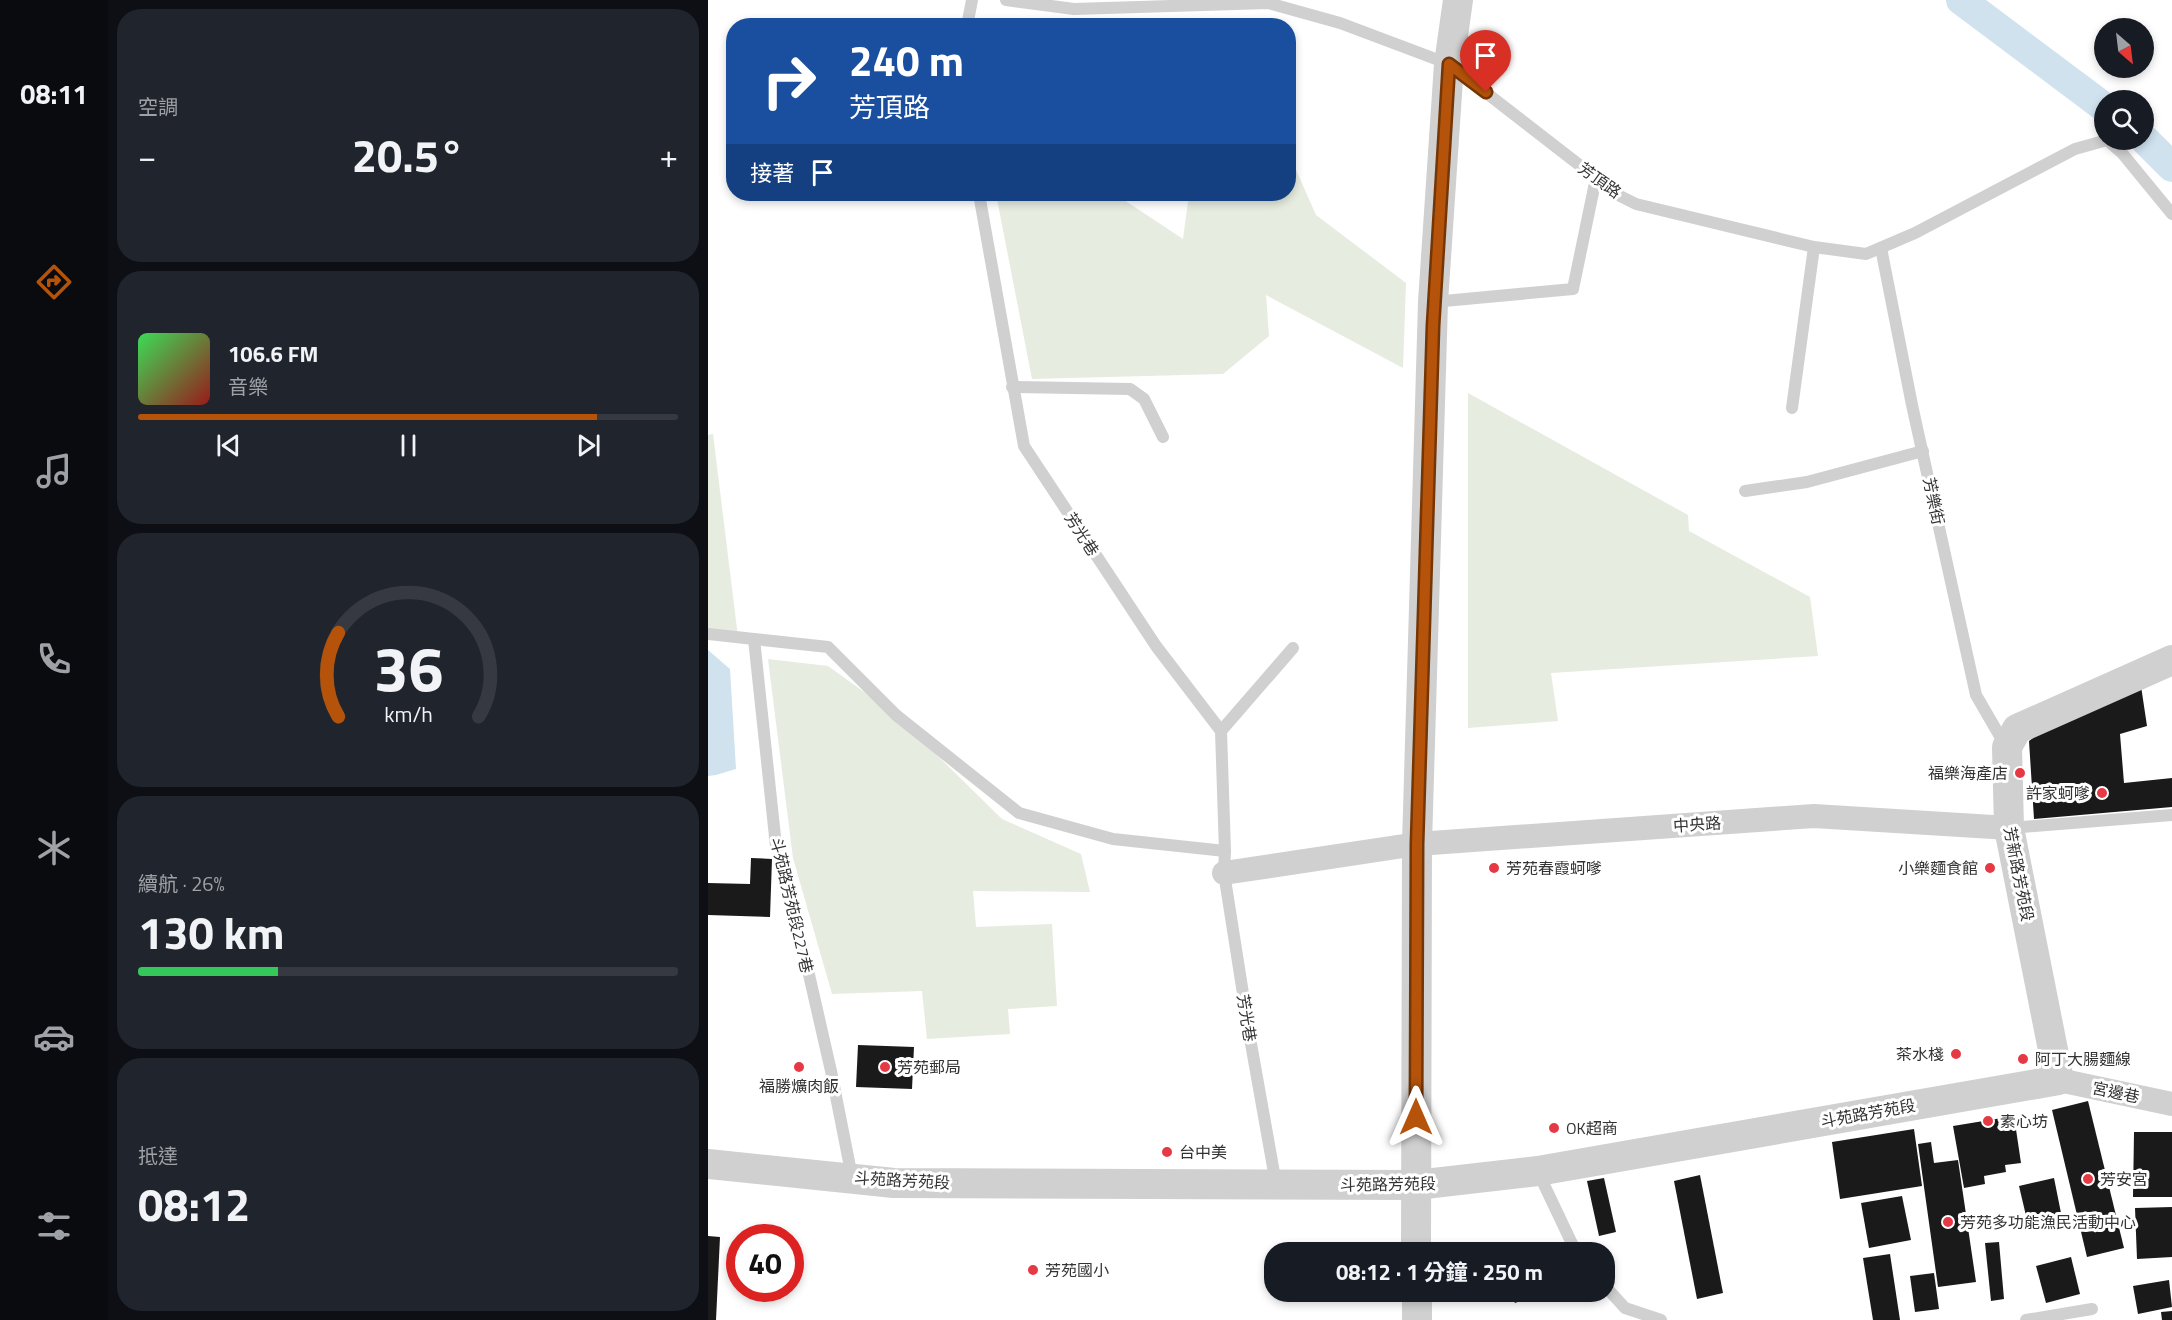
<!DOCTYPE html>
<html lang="zh-TW">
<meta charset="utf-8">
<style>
body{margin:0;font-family:"Titillium Web","Noto Sans TC",sans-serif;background:#20242c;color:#f1f3f6;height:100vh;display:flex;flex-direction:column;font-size:22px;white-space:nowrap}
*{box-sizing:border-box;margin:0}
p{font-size:20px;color:#9ea1a6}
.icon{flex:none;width:33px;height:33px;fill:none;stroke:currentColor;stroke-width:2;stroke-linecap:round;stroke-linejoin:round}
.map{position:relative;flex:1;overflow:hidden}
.details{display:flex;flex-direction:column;gap:9px;padding:9px;background:#0d0f14;width:600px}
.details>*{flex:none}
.hud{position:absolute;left:18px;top:18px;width:570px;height:183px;border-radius:24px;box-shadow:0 3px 9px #0003;background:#1a4fa0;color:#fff;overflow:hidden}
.needle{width:39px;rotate:152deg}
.buttons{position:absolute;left:1386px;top:18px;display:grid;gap:12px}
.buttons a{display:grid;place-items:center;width:60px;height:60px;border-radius:50%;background:#171b24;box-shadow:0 3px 9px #0003;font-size:30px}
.speed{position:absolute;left:18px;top:1224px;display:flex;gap:12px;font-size:30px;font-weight:700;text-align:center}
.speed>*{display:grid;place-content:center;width:78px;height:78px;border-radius:50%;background:#171b24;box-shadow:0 3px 9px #0003;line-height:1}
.speed .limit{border:9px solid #d22;background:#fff;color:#111}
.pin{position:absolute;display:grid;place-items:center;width:51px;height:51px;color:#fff;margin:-62px -26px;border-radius:50% 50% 50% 0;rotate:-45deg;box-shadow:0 0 6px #0007}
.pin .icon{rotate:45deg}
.me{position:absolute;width:66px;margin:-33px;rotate:0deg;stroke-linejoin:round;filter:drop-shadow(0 0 4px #0008)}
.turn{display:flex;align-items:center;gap:21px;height:126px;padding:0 24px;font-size:27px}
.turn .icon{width:78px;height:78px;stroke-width:2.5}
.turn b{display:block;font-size:42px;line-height:51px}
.then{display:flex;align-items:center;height:57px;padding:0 24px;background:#0003;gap:12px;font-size:22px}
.big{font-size:45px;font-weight:700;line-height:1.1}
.details .widget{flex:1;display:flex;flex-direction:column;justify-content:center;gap:9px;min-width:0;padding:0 21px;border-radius:24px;background:#20242c}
.details .dial{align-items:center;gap:0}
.dial svg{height:156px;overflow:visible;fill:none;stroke:#363941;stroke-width:7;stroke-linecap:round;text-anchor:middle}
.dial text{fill:#f1f3f6;stroke:none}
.song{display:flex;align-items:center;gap:18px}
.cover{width:72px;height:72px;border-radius:9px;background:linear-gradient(135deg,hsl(130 70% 55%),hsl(0 70% 35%))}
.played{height:6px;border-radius:3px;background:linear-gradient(90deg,#b45309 85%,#363941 85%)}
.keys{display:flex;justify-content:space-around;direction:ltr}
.heat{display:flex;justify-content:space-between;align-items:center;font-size:33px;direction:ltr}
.charge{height:9px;border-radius:4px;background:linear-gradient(90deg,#34c759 26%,#363941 0)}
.trip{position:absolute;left:556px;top:1242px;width:351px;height:60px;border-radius:24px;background:#171b24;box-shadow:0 3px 9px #0003;font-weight:700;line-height:60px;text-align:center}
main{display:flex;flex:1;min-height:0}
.tab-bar{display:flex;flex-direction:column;width:108px;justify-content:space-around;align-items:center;background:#090b0e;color:#9ea1a6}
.tab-bar .icon{width:42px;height:42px}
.tab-bar .on{color:#b45309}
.tab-bar b{font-size:27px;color:#f1f3f6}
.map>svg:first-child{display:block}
</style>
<main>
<nav class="tab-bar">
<b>08:11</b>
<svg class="icon on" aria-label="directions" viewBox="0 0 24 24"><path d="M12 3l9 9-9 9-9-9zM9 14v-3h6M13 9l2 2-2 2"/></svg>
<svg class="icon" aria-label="music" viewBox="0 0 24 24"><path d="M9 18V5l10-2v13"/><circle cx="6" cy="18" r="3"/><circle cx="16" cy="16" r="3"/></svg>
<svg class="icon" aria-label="phone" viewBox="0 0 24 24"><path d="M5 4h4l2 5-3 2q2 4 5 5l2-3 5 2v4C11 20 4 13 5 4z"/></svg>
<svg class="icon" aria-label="climate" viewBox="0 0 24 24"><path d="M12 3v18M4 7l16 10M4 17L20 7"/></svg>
<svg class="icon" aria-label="car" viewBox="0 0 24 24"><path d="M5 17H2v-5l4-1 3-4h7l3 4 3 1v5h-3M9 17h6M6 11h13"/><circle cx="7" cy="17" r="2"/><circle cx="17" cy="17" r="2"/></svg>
<svg class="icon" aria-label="filters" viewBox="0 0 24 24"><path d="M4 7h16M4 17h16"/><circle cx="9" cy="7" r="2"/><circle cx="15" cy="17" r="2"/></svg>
</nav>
<section class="details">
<div class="widget"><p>空調</p>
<div class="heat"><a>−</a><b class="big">20.5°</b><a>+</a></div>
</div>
<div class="widget">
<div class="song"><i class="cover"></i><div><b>106.6 FM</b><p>音樂</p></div></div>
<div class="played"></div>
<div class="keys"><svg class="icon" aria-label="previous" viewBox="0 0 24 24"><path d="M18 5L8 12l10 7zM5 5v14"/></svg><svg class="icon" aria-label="pause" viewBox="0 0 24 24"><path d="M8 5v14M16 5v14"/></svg><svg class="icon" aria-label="next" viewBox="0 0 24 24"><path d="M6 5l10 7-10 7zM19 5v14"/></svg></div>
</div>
<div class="widget dial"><svg viewBox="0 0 100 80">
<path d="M14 69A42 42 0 1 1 86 69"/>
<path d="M14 69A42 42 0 0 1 14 26" stroke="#b45309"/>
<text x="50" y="56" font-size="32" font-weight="700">36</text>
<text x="50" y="72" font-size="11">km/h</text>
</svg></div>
<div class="widget"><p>續航 · 26%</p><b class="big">130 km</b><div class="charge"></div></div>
<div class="widget"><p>抵達</p><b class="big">08:12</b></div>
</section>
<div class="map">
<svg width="1464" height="1320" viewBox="0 0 1464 1320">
<rect width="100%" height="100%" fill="#fff"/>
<!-- green -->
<g fill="#e6ecdf">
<path d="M581 154 608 215 698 283 695 368 558 295 561 336 515 374 324 379 288 194H407L475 239 481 194H580Z"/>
<path d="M760 393 980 515 981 531 1102 597 1110 656 843 673 850 721 760 728Z"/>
<path d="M5 434 30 637 0 634V435Z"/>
<path d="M60 659 120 666 188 715 294 819 373 854 382 892 265 891 268 927 344 924 349 1006 300 1009 302 1034 219 1039 214 991 124 994 85 858Z"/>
</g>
<!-- water -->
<path fill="#cfe2ee" d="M0 650 22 669 28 769 8 775 0 776Z"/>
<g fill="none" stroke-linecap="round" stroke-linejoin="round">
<!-- canal -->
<g stroke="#cfe2ee" stroke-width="30">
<path d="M1253 0 1396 107"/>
<path d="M1436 139 1464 167"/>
</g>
</g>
<!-- building -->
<g fill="#1a1a1a">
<path d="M1433 686 1439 726 1412 734 1416 783 1464 778V807L1326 819 1321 741 1343 724Z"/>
<path d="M43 858 64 859 62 917 0 915V883L42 884Z"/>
<path d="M150 1045 206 1047 204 1089 148 1087Z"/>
<path d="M1380 1101 1416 1248 1379 1257 1344 1110Z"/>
<path d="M1306 1116 1313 1163 1297 1165 1298 1172 1276 1176 1277 1184 1256 1188 1245 1126Z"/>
<path d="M1206 1129 1214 1186 1132 1199 1124 1142Z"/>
<path d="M1426 1132H1464V1197H1425Z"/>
<path d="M1223 1142 1226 1163 1250 1160 1268 1282 1230 1287 1210 1144Z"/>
<path d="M992 1175 1015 1293 989 1299 966 1181Z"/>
<path d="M896 1178 908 1232 891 1236 879 1181Z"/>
<path d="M1346 1178 1353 1213 1319 1220 1311 1186Z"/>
<path d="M1194 1196 1203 1240 1161 1248 1153 1203Z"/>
<path d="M1464 1207V1257L1429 1259 1427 1208Z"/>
<path d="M0 1236 12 1237 8 1320H0Z"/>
<path d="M1291 1242 1296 1299 1283 1301 1277 1243Z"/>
<path d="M1182 1254 1192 1320H1165L1155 1258Z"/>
<path d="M1363 1257 1372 1294 1338 1303 1328 1266Z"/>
<path d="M1226 1273 1231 1309 1207 1312 1202 1276Z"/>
<path d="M1461 1280 1464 1307 1430 1314 1425 1286Z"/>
<path d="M802 1292H835L807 1303Z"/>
<path d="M1464 1311V1320H1454L1453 1312Z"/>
</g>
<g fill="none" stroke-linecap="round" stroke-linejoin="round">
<!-- service -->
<g stroke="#d0d0d0" stroke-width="12">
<path d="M298 0 366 9 560 3 632 23 741 64 910 195 928 204 1106 247 1158 254 1207 233 1367 149 1399 140 1414 153 1464 214"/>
<path d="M259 26 264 0"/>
<path d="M271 194 316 446 448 646 513 731 517 851 516 873 542 1038 568 1184"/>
<path d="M1173 248 1204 405 1268 695 1297 745"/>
<path d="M725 302 865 289 888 178"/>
<path d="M304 387 422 389 436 399 455 437"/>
<path d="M1084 408 1106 247"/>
<path d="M1037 491 1099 482 1215 451"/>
<path d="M0 634 46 639 68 846 94 944 123 1071 144 1177"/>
<path d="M46 639 120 647 188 715 311 813 405 839 517 851"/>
<path d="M513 731 585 648"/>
<path d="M1302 828 1464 815"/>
<path d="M830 1172 868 1252"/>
<path d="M897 1286 917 1308 953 1320"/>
<path d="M1318 1320 1384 1309"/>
</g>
<!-- minor -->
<g stroke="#d0d0d0" stroke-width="24">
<path d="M516 873 709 844 1106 816 1301 828"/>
<path d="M1351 1080 1464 1104"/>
</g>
<!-- tertiary -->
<g stroke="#d0d0d0" stroke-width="30">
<path d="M0 1164 186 1183 708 1185 830 1171 1351 1080 1301 828 1299 747 1309 729 1464 660"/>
<path d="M708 1252 709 844 725 302 741 64 750 0"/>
<path d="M709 1292V1320"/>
</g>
</g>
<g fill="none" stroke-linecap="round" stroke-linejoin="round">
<!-- route casing -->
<g stroke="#753606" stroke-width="15">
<path id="route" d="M708 1117 709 844 725 326 741 64 778 92"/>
</g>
<!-- route -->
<use href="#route" stroke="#b45309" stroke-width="10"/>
</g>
<!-- markers -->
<g fill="#e63946" stroke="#fff" stroke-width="2">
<circle cx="1312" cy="773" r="6"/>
<circle cx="1394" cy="793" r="6"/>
<circle cx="786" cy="868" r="6"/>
<circle cx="1282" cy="868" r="6"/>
<circle cx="1248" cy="1054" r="6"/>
<circle cx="1315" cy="1059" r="6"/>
<circle cx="91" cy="1067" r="6"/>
<circle cx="177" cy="1067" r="6"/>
<circle cx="1280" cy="1121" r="6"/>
<circle cx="846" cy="1128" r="6"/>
<circle cx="459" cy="1152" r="6"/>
<circle cx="1380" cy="1179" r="6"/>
<circle cx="1240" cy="1222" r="6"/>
<circle cx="325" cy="1270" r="6"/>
</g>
<g text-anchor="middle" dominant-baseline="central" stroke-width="6" stroke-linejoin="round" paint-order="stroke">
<!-- street labels -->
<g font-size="16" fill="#333" stroke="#fff">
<text transform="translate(892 180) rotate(36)">芳頂路</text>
<text transform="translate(1226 501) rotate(78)">芳樂街</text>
<text transform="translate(374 534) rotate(57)">芳光巷</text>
<text transform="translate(989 824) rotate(-4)">中央路</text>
<text transform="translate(1311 874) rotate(79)">芳新路芳苑段</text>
<text transform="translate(84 905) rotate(77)">斗苑路芳苑段227巷</text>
<text transform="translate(539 1018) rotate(81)">芳光巷</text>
<text transform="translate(1408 1092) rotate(12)">宮邊巷</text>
<text transform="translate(1160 1113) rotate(-10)">斗苑路芳苑段</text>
<text transform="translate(194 1180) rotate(3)">斗苑路芳苑段</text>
<text transform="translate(680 1184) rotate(-1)">斗苑路芳苑段</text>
</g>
<!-- poi labels -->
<g font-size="16" fill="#333" stroke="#fff" text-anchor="start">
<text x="1300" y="773" text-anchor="end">福樂海產店</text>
<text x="1382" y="793" text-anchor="end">許家蚵嗲</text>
<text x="798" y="868">芳苑春霞蚵嗲</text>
<text x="1270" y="868" text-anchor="end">小樂麵食館</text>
<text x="1236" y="1054" text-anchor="end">茶水棧</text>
<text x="1327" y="1059">阿丁大腸麵線</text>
<text x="189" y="1067">芳苑郵局</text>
<text x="91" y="1086" text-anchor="middle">福勝爌肉飯</text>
<text x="1292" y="1121">素心坊</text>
<text x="858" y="1128">OK超商</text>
<text x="471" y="1152">台中美</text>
<text x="1392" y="1179">芳安宮</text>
<text x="1252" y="1222">芳苑多功能漁民活動中心</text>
<text x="337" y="1270">芳苑國小</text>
</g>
</g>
</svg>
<div class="buttons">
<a><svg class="needle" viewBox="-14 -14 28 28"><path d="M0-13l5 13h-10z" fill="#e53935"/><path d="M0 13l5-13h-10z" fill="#9ea1a6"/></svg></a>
<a><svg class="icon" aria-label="search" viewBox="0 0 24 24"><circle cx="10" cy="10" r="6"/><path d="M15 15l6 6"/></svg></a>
</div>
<div class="speed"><div class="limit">40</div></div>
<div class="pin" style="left:778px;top:92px;background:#d93025"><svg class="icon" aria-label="arrive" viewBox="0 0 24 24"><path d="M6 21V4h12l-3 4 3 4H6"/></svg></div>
<svg class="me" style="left:708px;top:1117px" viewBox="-20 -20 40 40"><path d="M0-17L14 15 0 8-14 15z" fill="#b45309" stroke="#fff" stroke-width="4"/></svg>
<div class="trip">08:12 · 1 分鐘 · 250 m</div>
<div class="hud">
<div class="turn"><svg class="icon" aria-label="right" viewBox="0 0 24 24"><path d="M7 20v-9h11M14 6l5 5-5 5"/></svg><div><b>240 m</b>芳頂路</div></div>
<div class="then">接著<svg class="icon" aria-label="arrive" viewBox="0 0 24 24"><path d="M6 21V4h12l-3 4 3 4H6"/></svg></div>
</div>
</div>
</main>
